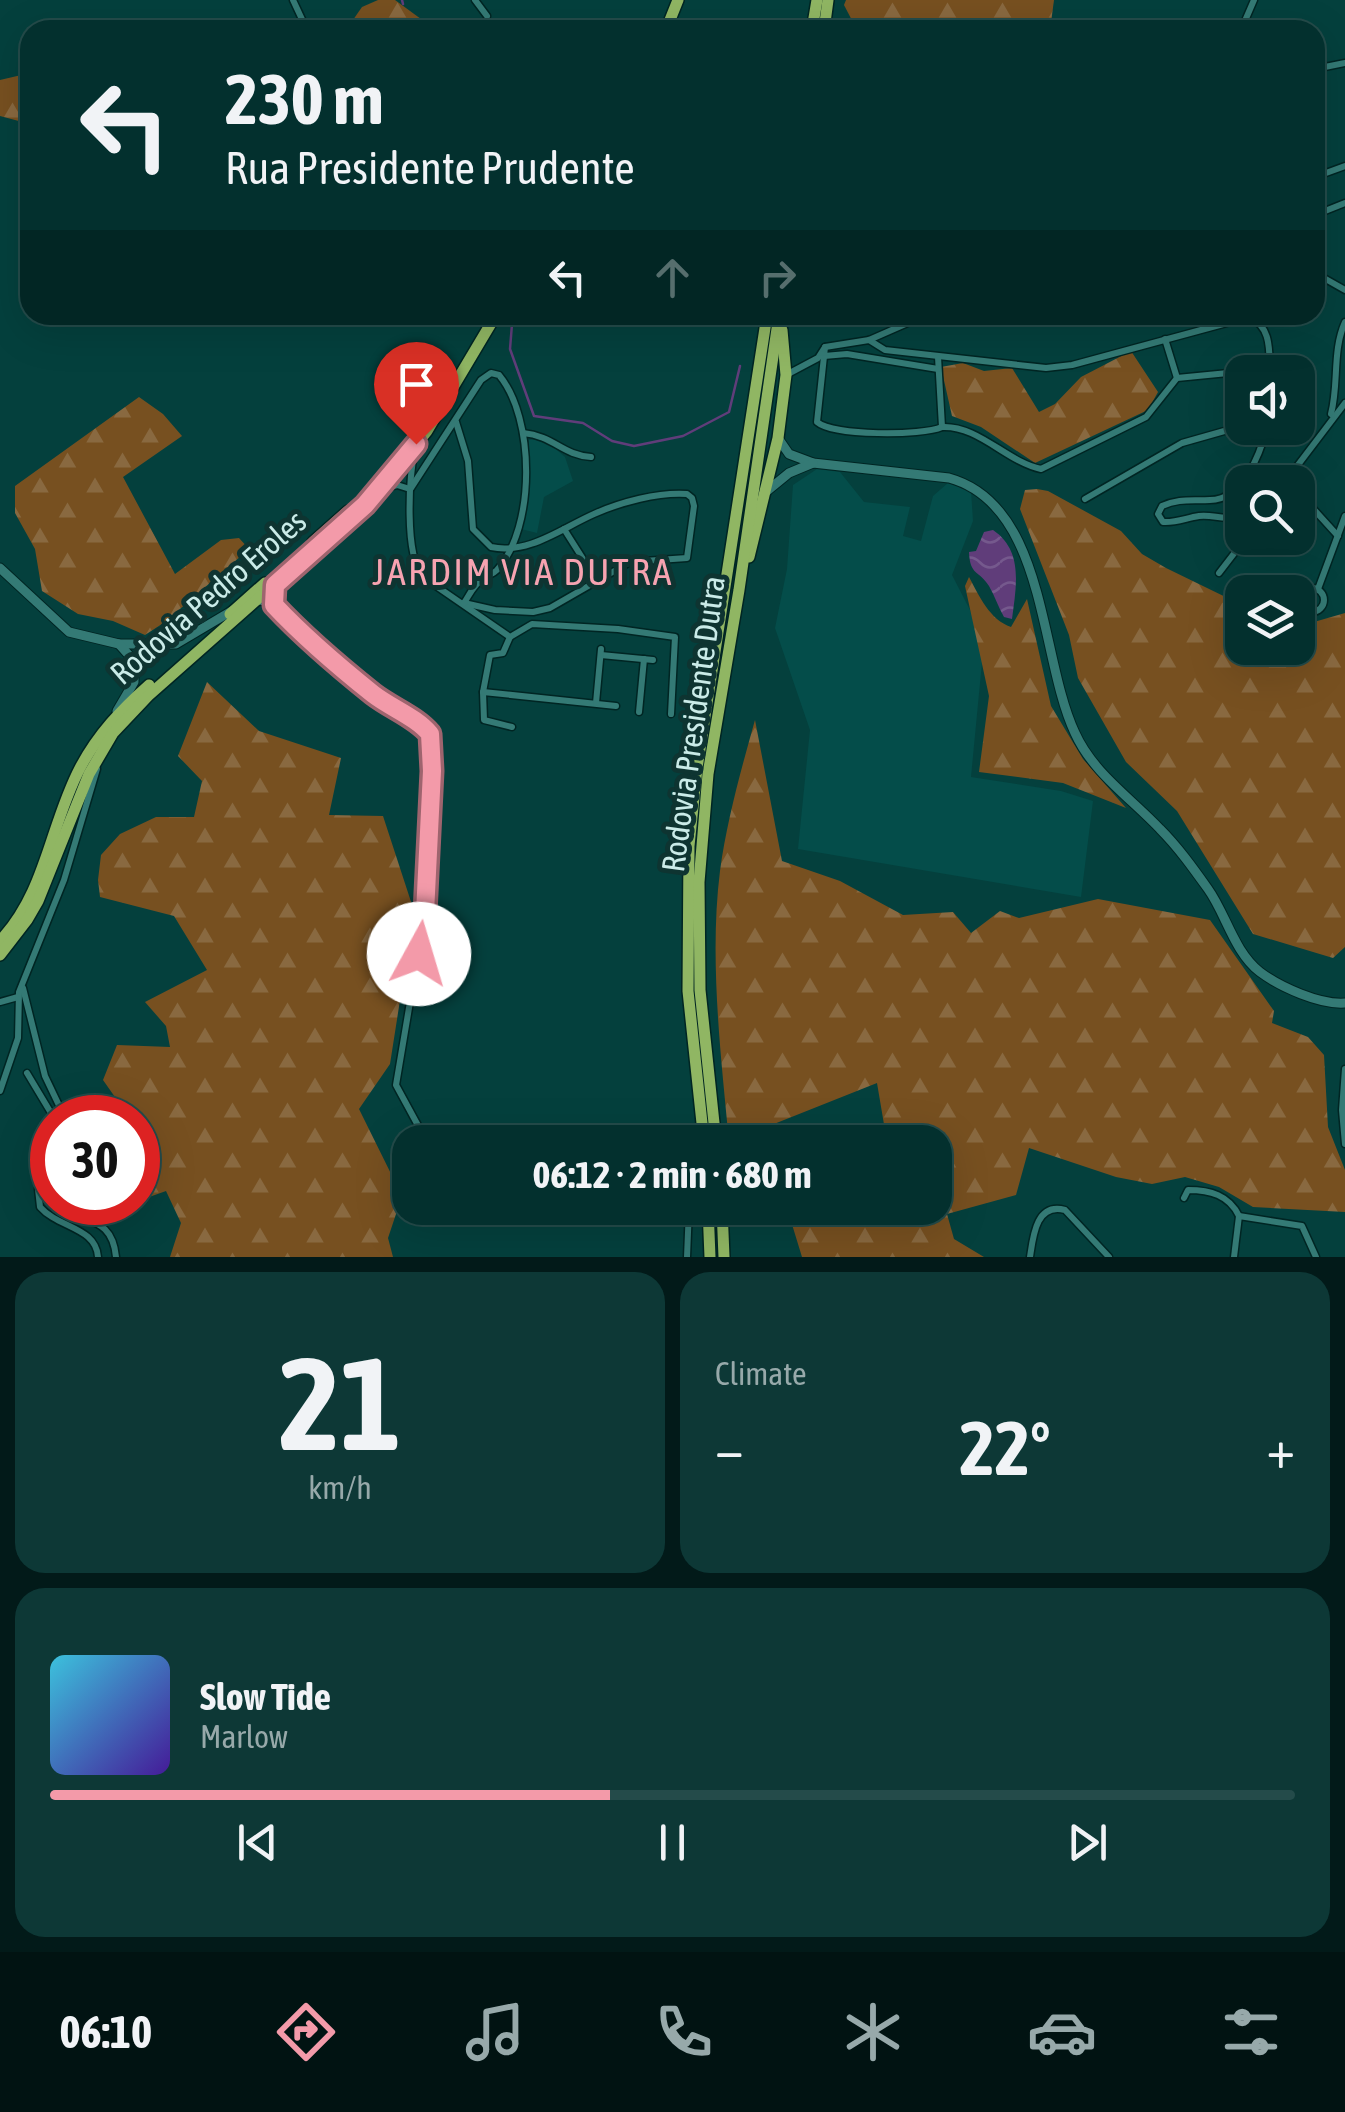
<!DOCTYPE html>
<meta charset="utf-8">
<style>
body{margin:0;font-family:"Asap Condensed",sans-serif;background:#0d3836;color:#f1f3f6;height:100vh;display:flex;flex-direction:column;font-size:38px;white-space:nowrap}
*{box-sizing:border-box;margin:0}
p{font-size:32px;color:#97a9aa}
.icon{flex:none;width:55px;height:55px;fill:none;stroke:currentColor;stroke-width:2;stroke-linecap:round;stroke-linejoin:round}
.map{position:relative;height:1257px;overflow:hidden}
.panel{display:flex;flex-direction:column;gap:15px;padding:15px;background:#021a19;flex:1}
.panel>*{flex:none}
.hud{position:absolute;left:20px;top:20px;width:1305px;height:305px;border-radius:30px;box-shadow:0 10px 40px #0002,0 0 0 2px #244b4a;background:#03302e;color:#f1f3f6;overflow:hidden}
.fabs{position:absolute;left:1225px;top:355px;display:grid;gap:20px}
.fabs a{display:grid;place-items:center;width:90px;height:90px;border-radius:20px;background:#03302e;box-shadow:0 10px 40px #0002,0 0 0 2px #244b4a;font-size:50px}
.speed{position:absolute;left:30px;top:1095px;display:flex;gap:20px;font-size:50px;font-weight:700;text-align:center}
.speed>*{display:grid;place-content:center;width:130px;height:130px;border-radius:50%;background:#03302e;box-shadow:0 10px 40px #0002,0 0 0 2px #244b4a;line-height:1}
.speed .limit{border:15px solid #d22;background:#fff;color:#111}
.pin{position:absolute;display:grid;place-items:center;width:85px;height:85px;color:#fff;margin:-102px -42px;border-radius:50% 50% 50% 0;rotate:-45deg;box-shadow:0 0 10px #0007}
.pin .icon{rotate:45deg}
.me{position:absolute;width:110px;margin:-55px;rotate:6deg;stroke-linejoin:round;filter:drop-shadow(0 0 8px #0008)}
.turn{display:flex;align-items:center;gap:35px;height:210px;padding:0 40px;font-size:45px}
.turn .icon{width:130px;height:130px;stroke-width:2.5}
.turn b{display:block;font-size:70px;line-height:85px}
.lanes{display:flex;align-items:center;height:95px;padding:0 40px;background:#0003;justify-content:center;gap:50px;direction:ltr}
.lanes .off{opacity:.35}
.big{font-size:75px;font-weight:700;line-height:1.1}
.panel .widget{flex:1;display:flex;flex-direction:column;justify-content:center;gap:15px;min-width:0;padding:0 35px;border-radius:30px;background:#0d3836}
.panel .dial{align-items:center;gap:0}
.dial b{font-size:130px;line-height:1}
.song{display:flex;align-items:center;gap:30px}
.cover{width:120px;height:120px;border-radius:15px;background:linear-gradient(135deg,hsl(190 70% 55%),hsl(260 70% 35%))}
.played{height:10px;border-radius:5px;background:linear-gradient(90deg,#f39aa9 45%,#244b4a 45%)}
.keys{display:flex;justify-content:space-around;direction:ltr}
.heat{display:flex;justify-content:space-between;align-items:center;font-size:55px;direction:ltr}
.panel .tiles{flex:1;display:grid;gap:15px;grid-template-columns:1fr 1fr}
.widget:last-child{grid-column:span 2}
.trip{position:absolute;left:392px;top:1125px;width:560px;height:100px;border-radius:30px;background:#03302e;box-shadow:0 10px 40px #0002,0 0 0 2px #244b4a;font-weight:700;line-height:100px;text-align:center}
.menu{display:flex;height:160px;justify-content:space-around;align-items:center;background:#011312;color:#97a9aa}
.menu .icon{width:70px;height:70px}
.menu .current{color:#f39aa9}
.menu b{font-size:45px;color:#f1f3f6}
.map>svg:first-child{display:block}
</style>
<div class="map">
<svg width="1345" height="1257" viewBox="0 0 1345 1257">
<defs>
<pattern id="forest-firs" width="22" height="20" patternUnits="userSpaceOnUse" patternTransform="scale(2.5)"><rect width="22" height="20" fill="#775020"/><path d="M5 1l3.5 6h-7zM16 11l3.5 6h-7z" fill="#896940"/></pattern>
<pattern id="water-waves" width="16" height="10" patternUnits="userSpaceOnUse" patternTransform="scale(2.5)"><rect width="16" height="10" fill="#603d7a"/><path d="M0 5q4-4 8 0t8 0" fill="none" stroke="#75598d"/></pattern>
</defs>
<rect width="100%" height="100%" fill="#04403d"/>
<!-- built -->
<g fill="#044d4a">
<path d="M544 439 565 457 573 481 544 497 537 533 521 529 529 493V440Z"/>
<path d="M817 469 840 472 864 502 910 507 903 536 921 541 933 496 948 483 971 491 973 521 952 575 970 610 983 652 971 777 1061 791 1093 801 1081 897 798 849 810 730 775 628 787 569 793 485Z"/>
</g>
<!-- forest -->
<g fill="url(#forest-firs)">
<path d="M378 0H395L436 30H346L362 7Z"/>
<path d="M846 0H1054L1050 30H857L844 5Z"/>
<path d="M30 73V124L0 116V80Z"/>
<path d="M1131 351 1158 392 1148 410 1035 463 981 427 952 416 941 367 963 363 984 371 1012 368 1039 412 1055 404 1081 377Z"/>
<path d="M139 397 163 414 182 436 123 477 175 574 221 540 239 538 249 549 165 622 145 635 113 621 78 614 42 591 35 549 15 513V486Z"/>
<path d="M1037 489 1048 491 1121 531 1142 554 1166 568 1242 605V648H1298V621L1314 622 1345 613V947L1333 958 1253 934 1177 811 1126 762 1078 678 1069 635 1020 509 1025 490Z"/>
<path d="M969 577C979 596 990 620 1011 627L1027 599 1051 706 1083 759 1126 808 1063 783 979 772 989 696 965 586Z"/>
<path d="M207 682 259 731 341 758 329 815 383 816 414 911 390 1064 359 1109 402 1196 388 1238 393 1257H170L181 1223 166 1191 138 1201V1118L129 1117 103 1080 117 1045 170 1047 166 1026 145 1002 207 970 174 916 100 897 98 880 101 855 120 834 156 817H194L202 781 178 756Z"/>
<path d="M755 720 782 861 840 881 903 915 953 912 971 933 1000 911 1019 918 1098 899 1210 920 1274 1011 1272 1023 1308 1037 1324 1055 1328 1127 1345 1170V1212L1253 1207 1219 1187 1185 1177 1152 1184 1116 1177 1029 1148 1016 1195 947 1214 954 1239 984 1257H802L787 1208H875L886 1221 900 1215 902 1208H935V1142H887L877 1083 729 1142C721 1056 709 958 720 871 727 820 741 770 755 720Z"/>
</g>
<!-- water -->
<path fill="url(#water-waves)" d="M993 530C1024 551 1016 587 1012 619L1004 617C998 607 995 596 989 586 979 570 970 576 969 552L976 551 984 532Z"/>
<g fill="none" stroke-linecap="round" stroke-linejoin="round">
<!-- stream -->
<g stroke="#603d7a" stroke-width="2.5">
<path d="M402 0 403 4"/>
<path d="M512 324 510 349 534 416 583 423 612 441 634 446 683 436 729 412 740 366"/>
</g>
<!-- street casing -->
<g stroke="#002523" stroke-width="9">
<g id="street">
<path d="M293 0 307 30"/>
<path d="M475 0 487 16"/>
<path d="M1241 30 1254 0"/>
<path d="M1315 69 1345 63"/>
<path d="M1315 177 1345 166"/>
<path d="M1315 215 1345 203"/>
<path d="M1315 273 1345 290"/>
<path d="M1165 339 1177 378"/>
<path d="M869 340 885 350 1046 368 1072 365 1249 317C1272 327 1269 351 1270 372"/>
<path d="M825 347 817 422C833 436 922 436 942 427L938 357"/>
<path d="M824 356 847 354 938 369"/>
<path d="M786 375 818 358 825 347 869 340 926 315"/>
<path d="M1331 414C1339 384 1332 351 1345 322"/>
<path d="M456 422 468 461 473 529 491 547C528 555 562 528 594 514 621 502 658 492 687 494L692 498 694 506 687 558 630 562 550 608 533 612 495 610 464 603"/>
<path d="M942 427C978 425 1007 462 1041 469L1146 417 1177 378 1269 369"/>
<path d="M523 433C554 436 562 455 591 457"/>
<path d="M415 449C409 477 404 554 423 577L510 637 532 624 618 629 675 637 671 714"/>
<path d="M1285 482 1345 403"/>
<path d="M411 488 481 380 491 373 499 375C535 418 536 527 497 570 492 575 489 574 484 578 474 584 470 594 464 603"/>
<path d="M383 489 397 485 410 489"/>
<path d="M1298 492 1338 536"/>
<path d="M1085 499 1182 443 1242 426"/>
<path d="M1242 513C1226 523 1216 514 1199 516 1186 518 1176 523 1163 522L1158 514 1162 506C1179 498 1192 501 1210 500 1243 500 1260 454 1267 428"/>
<path d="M564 529 597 581"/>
<path d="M1219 573 1246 538"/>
<circle cx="1312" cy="600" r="12"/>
<path d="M1318 589 1345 516"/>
<path d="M258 601 274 605 295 628 374 695 430 734 432 771 425 913 396 1085 427 1142"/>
<path d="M510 637 503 653 490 655 483 692 484 720 512 727"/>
<path d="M601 655 653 660"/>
<path d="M483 692 616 706"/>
<path d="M596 703 601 649"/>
<path d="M639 712 644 659"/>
<path d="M23 988 45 1076 65 1118"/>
<path d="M0 1002 18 997"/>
<path d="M1345 1069 1342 1110 1345 1144"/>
<path d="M27 1073 54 1118"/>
<path d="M0 1091 18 1038 19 992 64 880 97 769"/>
<path d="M52 1155 38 1189 40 1207C58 1228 96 1227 98 1257"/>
<path d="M1184 1198 1188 1190C1210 1190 1229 1195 1239 1216L1302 1226 1316 1257"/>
<path d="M57 1202C81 1225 112 1214 116 1257"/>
<path d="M429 1218 433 1208"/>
<path d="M687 1257 689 1208"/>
<path d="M1030 1257C1033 1237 1036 1202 1065 1210L1109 1257"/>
<path d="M1234 1257 1239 1216"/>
</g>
</g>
<!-- secondary casing -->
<g stroke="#002523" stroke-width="11">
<g id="secondary">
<path d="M778 438 789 454 813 463 949 478C1047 505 1039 657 1075 733 1093 773 1131 798 1160 829 1178 847 1193 868 1208 889 1226 914 1234 952 1260 972 1280 987 1320 1005 1345 1003"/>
<path d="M767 491 789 473 813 463"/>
<path d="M0 568 69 632 119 644H176L235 609"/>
<path d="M117 711 134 682V661L119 644"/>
</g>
</g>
<!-- highway casing -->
<g stroke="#002523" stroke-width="14">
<g id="highway">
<path d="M666 30 678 0"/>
<path d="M812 30 817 0"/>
<path d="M824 30 828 0"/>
<path d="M313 542 348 511"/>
<path d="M749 557 778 438 786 375 782 330"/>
<path d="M230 614 265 583"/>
<path d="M0 941C46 893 50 825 80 768 98 734 121 710 149 685"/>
<path d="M0 955 27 920 38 901 89 774 113 733 148 696 376 494 427 431 496 315"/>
<path d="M704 1142 688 991 689 846 697 768 767 315"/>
<path d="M716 1142 700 990 699 882 708 774 739 590 779 315"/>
<path d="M708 1208 710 1257"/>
<path d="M722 1208 724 1257"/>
</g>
</g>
<!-- street -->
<use href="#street" stroke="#347a75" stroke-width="6"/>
<!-- secondary -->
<use href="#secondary" stroke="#347a75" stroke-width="9"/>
<!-- highway -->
<use href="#highway" stroke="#90b663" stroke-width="11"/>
</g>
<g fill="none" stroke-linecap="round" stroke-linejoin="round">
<!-- route casing -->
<g stroke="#9e646e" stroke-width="25">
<path id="route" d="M416 444 365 505 275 585 274 605C304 637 338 666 373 694 391 708 416 717 430 734L432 771 425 913 419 954"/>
</g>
<!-- route -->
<use href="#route" stroke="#f39aa9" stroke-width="18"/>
</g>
<g text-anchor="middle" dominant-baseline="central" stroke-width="10" stroke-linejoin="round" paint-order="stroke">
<!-- street labels -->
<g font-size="32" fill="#caebe8" stroke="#0e3431">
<text transform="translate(208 597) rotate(-41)">Rodovia Pedro Eroles</text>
<text transform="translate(693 724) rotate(-82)">Rodovia Presidente Dutra</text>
</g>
<!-- quarter labels -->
<g font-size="38" letter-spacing="2.5" fill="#f7a3b1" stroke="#0e3431">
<text x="523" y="571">JARDIM VIA DUTRA</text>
</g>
</g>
</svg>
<div class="fabs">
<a><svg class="icon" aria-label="sound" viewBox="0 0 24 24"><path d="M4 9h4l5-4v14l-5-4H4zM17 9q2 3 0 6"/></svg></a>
<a><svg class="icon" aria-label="search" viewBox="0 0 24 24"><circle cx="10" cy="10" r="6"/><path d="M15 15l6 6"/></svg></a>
<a><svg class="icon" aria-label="layers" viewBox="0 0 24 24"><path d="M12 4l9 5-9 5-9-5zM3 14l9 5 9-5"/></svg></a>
</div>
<div class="speed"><div class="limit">30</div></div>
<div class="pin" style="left:416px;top:444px;background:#d93025"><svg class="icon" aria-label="arrive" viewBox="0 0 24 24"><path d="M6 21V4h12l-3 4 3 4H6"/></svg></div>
<svg class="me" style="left:419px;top:954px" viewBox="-20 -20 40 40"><circle r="19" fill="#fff"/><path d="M0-13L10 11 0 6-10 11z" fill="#f39aa9"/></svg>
<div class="trip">06:12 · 2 min · 680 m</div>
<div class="hud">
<div class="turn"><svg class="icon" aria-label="left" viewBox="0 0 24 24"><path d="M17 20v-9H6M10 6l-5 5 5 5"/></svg><div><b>230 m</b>Rua Presidente Prudente</div></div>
<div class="lanes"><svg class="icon" aria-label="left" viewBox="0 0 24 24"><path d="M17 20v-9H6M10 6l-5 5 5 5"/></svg><svg class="icon off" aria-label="ahead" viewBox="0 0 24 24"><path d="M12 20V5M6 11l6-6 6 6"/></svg><svg class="icon off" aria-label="right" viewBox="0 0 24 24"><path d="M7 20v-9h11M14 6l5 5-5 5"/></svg></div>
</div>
</div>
<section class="panel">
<div class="tiles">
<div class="widget dial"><b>21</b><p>km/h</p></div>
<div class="widget"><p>Climate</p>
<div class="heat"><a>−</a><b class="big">22°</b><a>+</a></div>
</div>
<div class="widget">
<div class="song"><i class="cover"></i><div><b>Slow Tide</b><p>Marlow</p></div></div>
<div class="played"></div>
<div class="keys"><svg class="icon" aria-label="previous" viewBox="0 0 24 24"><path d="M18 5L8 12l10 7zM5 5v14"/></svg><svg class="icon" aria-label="pause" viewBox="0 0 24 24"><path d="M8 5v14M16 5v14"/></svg><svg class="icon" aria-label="next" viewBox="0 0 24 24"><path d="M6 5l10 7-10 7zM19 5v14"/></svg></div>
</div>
</div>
</section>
<nav class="menu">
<b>06:10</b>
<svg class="icon current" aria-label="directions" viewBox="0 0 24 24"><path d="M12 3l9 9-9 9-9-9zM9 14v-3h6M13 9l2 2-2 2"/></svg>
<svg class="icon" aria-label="music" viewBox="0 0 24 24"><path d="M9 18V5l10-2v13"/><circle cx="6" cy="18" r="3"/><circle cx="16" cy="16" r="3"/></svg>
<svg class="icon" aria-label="phone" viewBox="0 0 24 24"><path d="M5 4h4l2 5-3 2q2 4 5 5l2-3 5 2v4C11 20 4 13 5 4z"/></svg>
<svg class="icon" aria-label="climate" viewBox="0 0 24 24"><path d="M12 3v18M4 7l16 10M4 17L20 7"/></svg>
<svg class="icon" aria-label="car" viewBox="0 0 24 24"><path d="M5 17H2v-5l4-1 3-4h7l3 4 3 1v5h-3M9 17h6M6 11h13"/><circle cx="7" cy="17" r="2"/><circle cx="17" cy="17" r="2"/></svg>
<svg class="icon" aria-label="filters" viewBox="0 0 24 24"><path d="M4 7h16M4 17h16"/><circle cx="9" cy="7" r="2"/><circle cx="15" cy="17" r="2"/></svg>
</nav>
